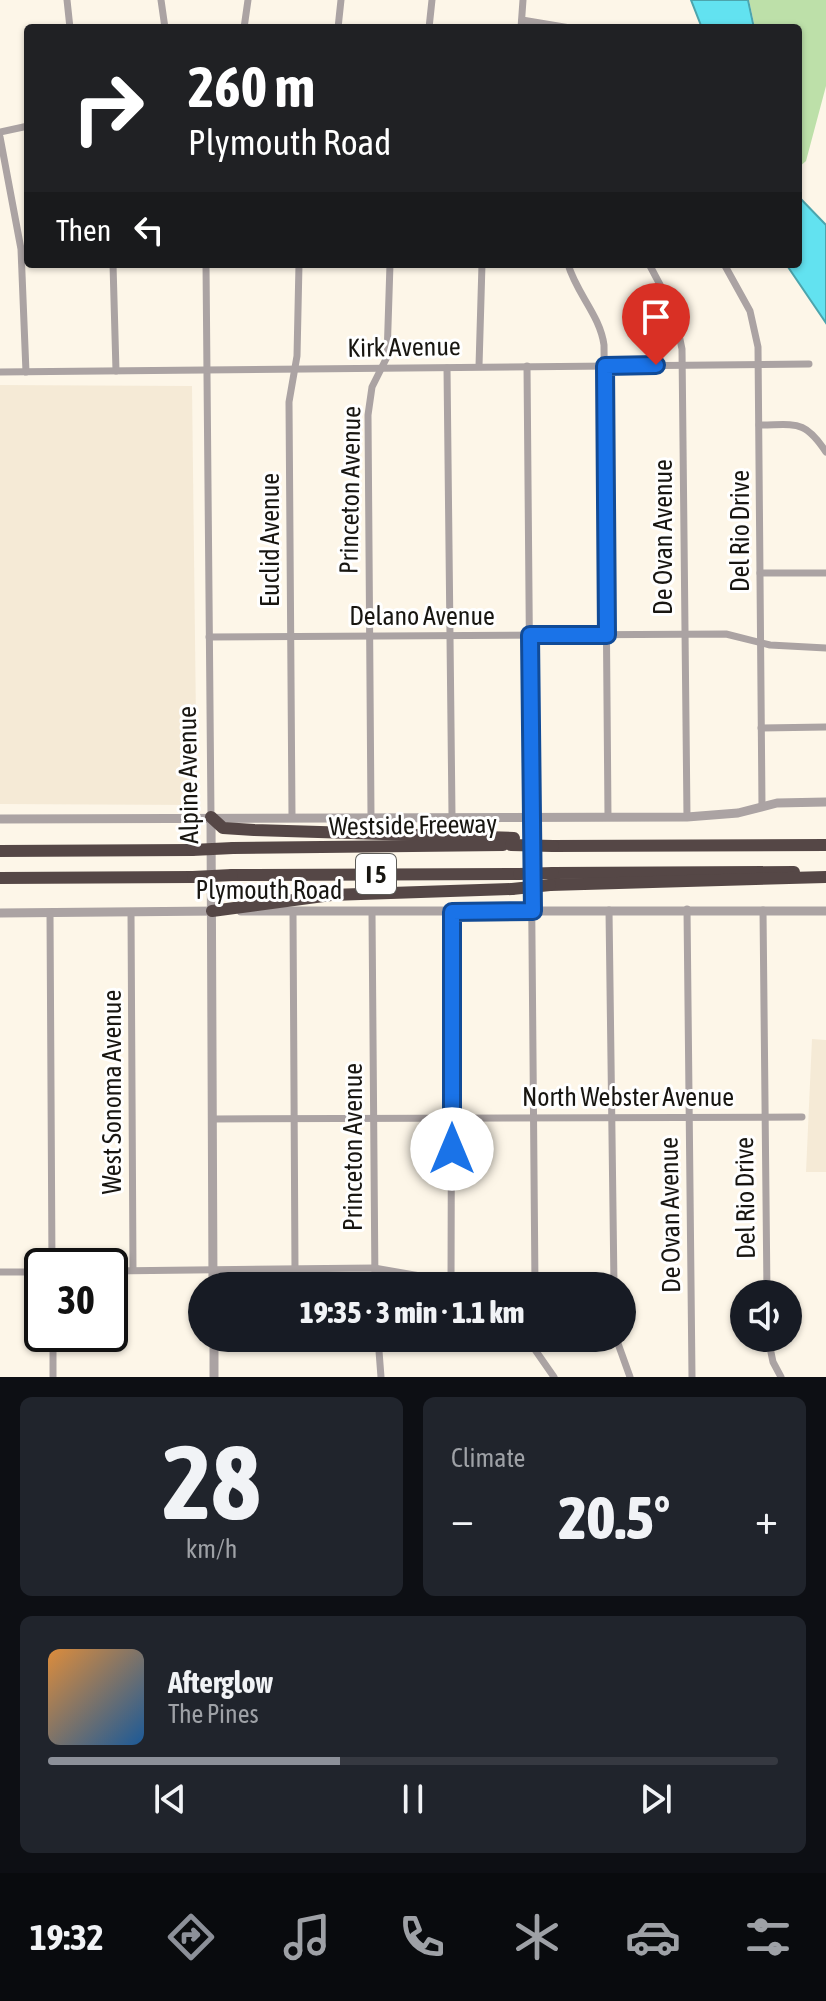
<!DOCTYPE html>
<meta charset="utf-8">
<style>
body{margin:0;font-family:"Asap Condensed",sans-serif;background:#20242c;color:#f1f3f6;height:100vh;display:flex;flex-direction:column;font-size:30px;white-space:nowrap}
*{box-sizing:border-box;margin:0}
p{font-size:26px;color:#9ea1a6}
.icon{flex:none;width:44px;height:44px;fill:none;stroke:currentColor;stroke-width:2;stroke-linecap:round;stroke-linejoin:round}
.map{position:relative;height:1377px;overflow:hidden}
.details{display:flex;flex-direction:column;gap:20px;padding:20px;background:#0d0f14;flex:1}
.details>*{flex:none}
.top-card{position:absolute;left:24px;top:24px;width:778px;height:244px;border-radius:8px;box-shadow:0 2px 6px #0004;background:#202124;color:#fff;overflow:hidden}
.controls{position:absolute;left:730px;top:1280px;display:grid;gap:16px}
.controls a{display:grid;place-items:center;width:72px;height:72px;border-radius:50%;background:#171b24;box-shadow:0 2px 6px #0004;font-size:40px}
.speed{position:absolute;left:24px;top:1248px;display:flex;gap:16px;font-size:40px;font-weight:700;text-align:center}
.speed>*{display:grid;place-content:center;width:104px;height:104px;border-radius:50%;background:#171b24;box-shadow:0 2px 6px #0004;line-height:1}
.speed .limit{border:4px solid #111;border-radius:12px;background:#fff;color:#111}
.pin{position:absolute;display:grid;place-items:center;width:68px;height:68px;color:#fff;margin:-82px -34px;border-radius:50% 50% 50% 0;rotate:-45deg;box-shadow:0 0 8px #0007}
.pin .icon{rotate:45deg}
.me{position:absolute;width:88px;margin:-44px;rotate:0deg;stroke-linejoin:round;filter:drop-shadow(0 0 6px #0008)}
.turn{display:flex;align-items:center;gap:28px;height:168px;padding:0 32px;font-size:36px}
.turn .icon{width:104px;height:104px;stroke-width:2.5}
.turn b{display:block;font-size:56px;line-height:68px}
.then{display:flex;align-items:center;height:76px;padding:0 32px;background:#0003;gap:16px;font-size:30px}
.big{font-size:60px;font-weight:800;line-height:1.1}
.details .widget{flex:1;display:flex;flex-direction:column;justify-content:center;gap:12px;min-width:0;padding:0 28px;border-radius:12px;background:#20242c}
.details .dial{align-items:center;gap:0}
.dial b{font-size:104px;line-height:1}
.song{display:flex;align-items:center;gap:24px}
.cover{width:96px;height:96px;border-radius:12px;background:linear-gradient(135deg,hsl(30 70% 55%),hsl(210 70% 35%))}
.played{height:8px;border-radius:4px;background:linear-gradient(90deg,#8c9099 40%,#363941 40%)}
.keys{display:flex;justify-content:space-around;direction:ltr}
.heat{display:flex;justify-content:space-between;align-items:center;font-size:44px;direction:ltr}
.details .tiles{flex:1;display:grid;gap:20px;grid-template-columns:1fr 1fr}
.widget:last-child{grid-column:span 2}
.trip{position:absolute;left:188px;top:1272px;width:448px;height:80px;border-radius:40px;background:#171b24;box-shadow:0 2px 6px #0004;font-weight:800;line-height:80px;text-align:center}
.tabs{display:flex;height:128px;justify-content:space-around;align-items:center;background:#090b0e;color:#9ea1a6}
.tabs .icon{width:56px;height:56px}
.tabs .selected{color:#8c9099}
.tabs b{font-size:36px;color:#f1f3f6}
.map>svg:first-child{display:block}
</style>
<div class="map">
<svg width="826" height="1377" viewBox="0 0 826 1377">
<rect width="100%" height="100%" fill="#fdf6e8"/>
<!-- built -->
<g fill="#f5ead6">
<path d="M0 385 192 386 197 805 0 804Z"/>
<path d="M812 1039 826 1040V1172H806Z"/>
</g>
<!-- green -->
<path fill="#bde0a9" d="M749 0H826V86L806 161 798 168V28H755Z"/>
<!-- water -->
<g fill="#62e2f0" stroke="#4ca5ad" stroke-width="2">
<path d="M691 0H748L754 28H702Z"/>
<path d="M798 196 826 225V323L786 264H798Z"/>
</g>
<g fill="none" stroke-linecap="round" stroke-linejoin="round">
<!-- minor -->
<g stroke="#aba3a3" stroke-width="7">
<path d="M67 0 70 28"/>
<path d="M161 0 165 28"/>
<path d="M522 20 570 28"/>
<path d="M244 28 248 0"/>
<path d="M338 28 341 0"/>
<path d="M429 28 432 0"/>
<path d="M521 28 523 0"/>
<path d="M0 132 28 126"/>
<path d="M0 137 21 249 26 372"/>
<path d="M113 264 116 371"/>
<path d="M206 264 211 817"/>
<path d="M568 264C576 293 600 315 604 345L608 817"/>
<path d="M649 264 674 311 682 349 687 817"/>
<path d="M724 264 750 311 758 347 762 807"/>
<path d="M479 366 482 264"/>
<path d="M527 366 535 1286"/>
<path d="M447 368 452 815"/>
<path d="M0 372 809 364"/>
<path d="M759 425C796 425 804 419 826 452"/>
<path d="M760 573H826"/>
<path d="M209 637 726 634 770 645 826 648"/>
<path d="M761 728 826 727"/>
<path d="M292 816 289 402 297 356 299 264"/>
<path d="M371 816 368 415 372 387 387 357 390 264"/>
<path d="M687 909 692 1377"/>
<path d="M609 910 614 1286"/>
<path d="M763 910 767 1294"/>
<path d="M131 912 133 1270"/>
<path d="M293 912 295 1269"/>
<path d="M372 912 375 1286"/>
<path d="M50 913 52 1266"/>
<path d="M214 1119 802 1117"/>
<path d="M110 1271 374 1268 426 1277 452 1286"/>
<path d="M0 1272H42"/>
<path d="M451 1285 452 912"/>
<path d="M378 1338 381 1377"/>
<path d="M532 1338 531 1344 554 1377"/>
<path d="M616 1338 630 1377"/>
<path d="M768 1338 773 1362 781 1377"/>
<path d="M53 1377V1352"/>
</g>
<!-- tertiary -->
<g stroke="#aba3a3" stroke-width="9">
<path d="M211 817 213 1286"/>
<path d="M0 819 687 817 738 813 777 803 826 802"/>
<path d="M241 911H826"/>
<path d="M0 913 219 911"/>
<path d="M214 1338V1377"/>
</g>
<!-- motorway -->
<g stroke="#554746" stroke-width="12">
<path d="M211 817 223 828 254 830 514 838"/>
<path d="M553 846 826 845"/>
<path d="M233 848 503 845"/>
<path d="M0 851 192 850"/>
<path d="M553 873 794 872"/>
<path d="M232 875 519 874"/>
<path d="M0 878 193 877"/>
<path d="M550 885 826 877"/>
<path d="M212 911 331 895 512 889"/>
</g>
<!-- motorway-bridge -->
<g stroke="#554746" stroke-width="12">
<path d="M511 845 553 846"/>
<path d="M192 850 233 848"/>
<path d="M519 874 553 873"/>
<path d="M193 877 232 875"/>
<path d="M512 889 550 885"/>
</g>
</g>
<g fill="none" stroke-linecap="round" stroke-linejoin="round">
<!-- route casing -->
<g stroke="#114b97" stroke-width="20">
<path id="route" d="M452 1149V912L533 911 530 635H607L605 366 656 365"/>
</g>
<!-- route -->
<use href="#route" stroke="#1a73e8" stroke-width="14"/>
</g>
<g text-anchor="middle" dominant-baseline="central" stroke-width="6" stroke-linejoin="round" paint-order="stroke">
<!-- shield labels -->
<rect fill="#fff" stroke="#5d5c58" stroke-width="2" x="356" y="854" width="40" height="40" rx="6"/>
<g font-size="24" font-weight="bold" fill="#181611">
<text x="376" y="874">I 5</text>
</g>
<!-- street labels -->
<g font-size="26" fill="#181611" stroke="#fff">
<text transform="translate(404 347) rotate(-1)">Kirk Avenue</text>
<text transform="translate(350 490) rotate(-89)">Princeton Avenue</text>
<text transform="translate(740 531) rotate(-90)">Del Rio Drive</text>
<text transform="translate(663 537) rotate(-90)">De Ovan Avenue</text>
<text transform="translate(270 540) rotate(-90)">Euclid Avenue</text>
<text x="422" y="616">Delano Avenue</text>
<text transform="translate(188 775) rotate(-91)">Alpine Avenue</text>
<text transform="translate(413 825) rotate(-1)">Westside Freeway</text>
<text x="269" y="890">Plymouth Road</text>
<text transform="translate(112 1092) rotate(-90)">West Sonoma Avenue</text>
<text x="628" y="1097">North Webster Avenue</text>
<text transform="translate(353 1147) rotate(-90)">Princeton Avenue</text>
<text transform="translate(745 1198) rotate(-91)">Del Rio Drive</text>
<text transform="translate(670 1215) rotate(-91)">De Ovan Avenue</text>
</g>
</g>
</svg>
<div class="controls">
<a><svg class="icon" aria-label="sound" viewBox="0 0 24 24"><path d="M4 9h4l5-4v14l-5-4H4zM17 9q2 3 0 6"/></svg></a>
</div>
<div class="speed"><div class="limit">30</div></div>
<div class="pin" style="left:656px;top:365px;background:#d93025"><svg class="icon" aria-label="arrive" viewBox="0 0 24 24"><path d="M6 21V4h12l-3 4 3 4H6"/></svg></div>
<svg class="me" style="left:452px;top:1149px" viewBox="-20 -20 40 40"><circle r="19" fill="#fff"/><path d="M0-13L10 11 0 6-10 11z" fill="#1a73e8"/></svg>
<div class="trip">19:35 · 3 min · 1.1 km</div>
<div class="top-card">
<div class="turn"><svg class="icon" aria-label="right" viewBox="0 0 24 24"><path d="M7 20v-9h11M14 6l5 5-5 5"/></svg><div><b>260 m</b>Plymouth Road</div></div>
<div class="then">Then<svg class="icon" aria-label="left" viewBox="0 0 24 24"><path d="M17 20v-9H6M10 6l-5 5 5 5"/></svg></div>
</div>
</div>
<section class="details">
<div class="tiles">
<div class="widget dial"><b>28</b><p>km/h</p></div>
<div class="widget"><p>Climate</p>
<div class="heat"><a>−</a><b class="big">20.5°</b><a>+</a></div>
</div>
<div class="widget">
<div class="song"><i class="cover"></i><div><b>Afterglow</b><p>The Pines</p></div></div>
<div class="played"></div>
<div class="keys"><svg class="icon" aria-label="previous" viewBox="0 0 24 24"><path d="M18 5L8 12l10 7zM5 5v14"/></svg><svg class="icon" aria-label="pause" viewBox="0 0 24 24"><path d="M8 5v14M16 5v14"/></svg><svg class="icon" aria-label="next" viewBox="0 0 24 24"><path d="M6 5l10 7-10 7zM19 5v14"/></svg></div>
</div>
</div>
</section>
<nav class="tabs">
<b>19:32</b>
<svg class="icon selected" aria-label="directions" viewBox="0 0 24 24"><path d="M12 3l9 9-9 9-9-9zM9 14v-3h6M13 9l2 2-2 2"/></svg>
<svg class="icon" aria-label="music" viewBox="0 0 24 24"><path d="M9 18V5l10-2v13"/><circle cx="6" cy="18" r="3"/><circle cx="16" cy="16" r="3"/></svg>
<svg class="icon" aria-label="phone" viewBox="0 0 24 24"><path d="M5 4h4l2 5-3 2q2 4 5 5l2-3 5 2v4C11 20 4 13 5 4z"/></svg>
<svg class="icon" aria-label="climate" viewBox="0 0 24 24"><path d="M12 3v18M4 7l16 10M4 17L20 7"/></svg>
<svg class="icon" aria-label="car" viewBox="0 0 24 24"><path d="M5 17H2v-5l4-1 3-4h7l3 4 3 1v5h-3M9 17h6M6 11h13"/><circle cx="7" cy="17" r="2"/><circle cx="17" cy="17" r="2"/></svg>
<svg class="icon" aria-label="filters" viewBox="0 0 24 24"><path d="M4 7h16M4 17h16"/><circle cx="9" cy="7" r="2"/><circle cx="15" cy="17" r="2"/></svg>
</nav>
